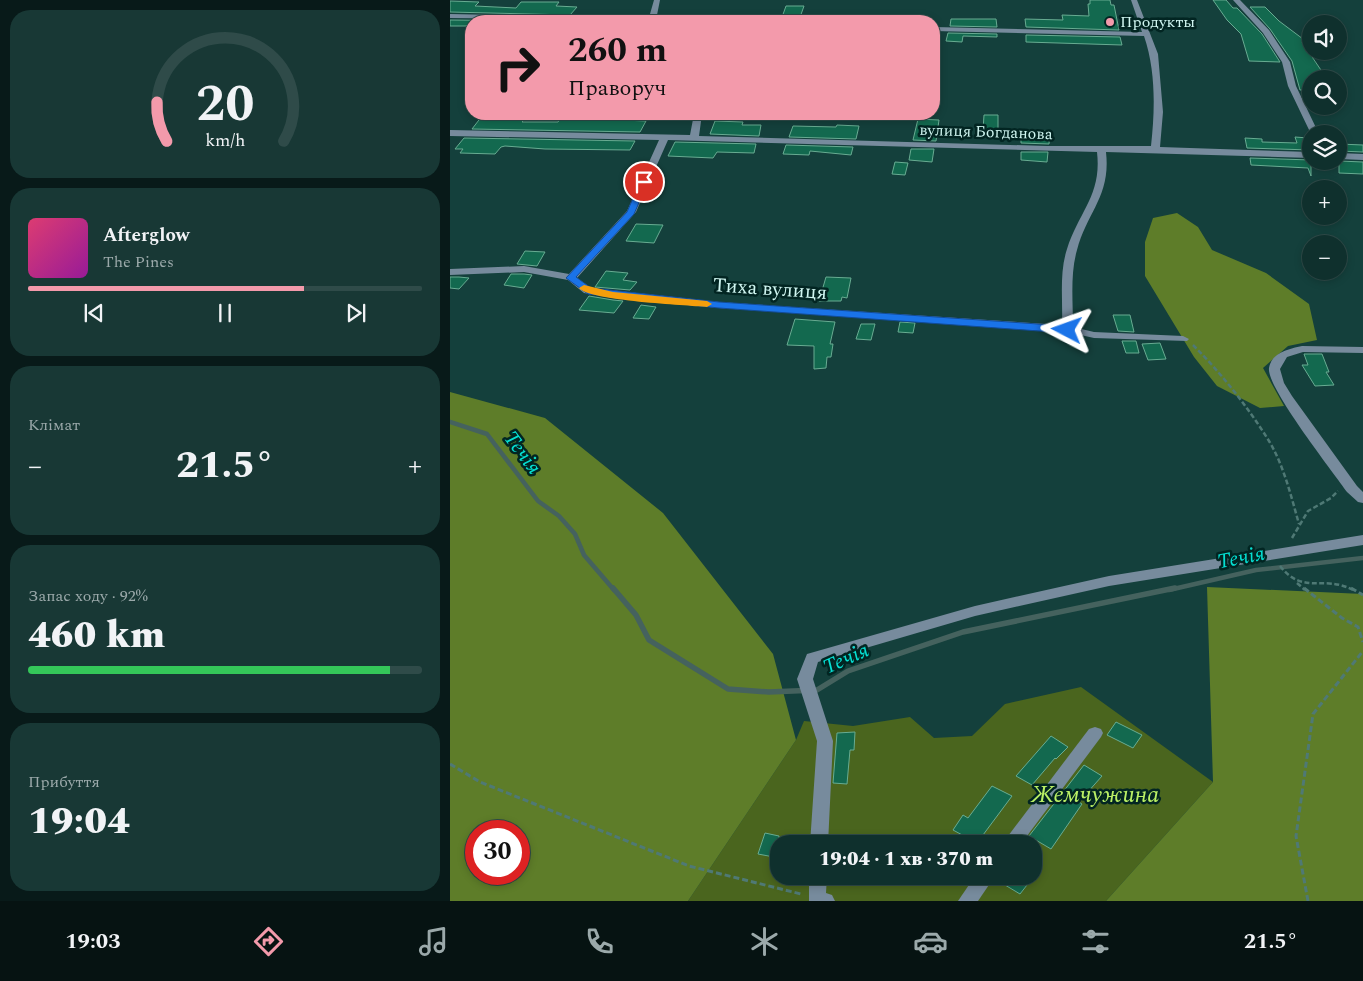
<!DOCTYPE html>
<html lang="uk">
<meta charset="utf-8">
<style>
body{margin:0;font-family:Spectral,serif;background:#183835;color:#f1f3f6;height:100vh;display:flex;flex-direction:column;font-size:19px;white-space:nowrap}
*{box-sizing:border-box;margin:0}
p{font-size:16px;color:#9ba9aa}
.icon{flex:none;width:28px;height:28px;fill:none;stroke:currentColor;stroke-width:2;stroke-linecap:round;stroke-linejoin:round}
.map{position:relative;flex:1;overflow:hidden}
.panel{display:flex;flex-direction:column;gap:10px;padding:10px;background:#081a19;width:450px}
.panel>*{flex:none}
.guide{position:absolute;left:15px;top:15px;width:475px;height:105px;border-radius:20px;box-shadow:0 2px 8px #0003,0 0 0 1px #2f4b49;background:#f39aab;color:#111;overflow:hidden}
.controls{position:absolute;left:852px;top:15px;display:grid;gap:10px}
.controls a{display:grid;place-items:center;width:45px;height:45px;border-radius:50%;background:#0f302d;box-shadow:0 2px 8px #0003,0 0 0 1px #2f4b49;font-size:25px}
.speed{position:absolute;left:15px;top:820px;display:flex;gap:10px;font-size:25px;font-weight:700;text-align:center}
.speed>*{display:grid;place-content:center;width:65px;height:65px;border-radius:50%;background:#0f302d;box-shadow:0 2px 8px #0003,0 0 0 1px #2f4b49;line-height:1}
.speed .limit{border:8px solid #d22;background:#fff;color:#111}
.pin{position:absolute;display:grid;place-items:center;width:42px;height:42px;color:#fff;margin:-21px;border:2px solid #fff;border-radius:50%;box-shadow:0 1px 5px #0007}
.me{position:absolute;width:55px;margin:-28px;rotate:274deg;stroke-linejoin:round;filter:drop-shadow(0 0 4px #0008)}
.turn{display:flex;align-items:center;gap:18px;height:105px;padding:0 20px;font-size:22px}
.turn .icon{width:65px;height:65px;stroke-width:2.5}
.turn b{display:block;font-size:35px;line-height:42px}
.big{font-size:38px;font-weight:800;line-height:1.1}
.panel .tile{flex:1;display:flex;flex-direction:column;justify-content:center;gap:8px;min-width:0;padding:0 18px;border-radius:20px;background:#183835}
.panel .dial{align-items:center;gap:0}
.dial svg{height:130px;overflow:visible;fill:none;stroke:#2f4b49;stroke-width:7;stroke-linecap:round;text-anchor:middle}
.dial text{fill:#f1f3f6;stroke:none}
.song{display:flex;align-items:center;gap:15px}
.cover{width:60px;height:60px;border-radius:8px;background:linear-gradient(135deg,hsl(340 70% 55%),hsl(300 70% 35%))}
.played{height:5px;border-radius:2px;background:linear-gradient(90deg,#f39aab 70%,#2f4b49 70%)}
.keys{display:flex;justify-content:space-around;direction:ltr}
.heat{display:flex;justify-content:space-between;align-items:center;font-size:28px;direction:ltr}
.charge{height:8px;border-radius:4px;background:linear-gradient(90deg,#34c759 92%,#2f4b49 0)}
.trip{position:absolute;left:320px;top:835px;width:272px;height:50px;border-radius:20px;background:#0f302d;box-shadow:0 2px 8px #0003,0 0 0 1px #2f4b49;font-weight:800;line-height:50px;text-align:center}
.menu{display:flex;height:80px;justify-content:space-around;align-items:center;background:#061312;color:#9ba9aa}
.menu .icon{width:35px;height:35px}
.menu .selected{color:#f39aab}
.menu b{font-size:22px;color:#f1f3f6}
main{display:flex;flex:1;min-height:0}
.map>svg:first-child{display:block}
</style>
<main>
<section class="panel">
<div class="tile dial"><svg viewBox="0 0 100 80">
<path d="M14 69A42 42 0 1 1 86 69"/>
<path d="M14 69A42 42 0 0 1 8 45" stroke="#f39aab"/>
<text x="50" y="56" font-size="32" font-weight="700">20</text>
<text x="50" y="72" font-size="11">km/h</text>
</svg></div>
<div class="tile">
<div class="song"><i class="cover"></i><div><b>Afterglow</b><p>The Pines</p></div></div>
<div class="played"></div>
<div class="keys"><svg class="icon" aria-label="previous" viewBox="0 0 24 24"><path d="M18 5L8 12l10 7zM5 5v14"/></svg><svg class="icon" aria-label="pause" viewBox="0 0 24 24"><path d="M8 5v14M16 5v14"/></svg><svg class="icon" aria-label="next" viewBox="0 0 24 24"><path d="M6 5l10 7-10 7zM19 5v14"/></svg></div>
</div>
<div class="tile"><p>Клімат</p>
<div class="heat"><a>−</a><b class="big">21.5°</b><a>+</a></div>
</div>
<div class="tile"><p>Запас ходу · 92%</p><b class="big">460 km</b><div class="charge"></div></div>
<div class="tile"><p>Прибуття</p><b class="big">19:04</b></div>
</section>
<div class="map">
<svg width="913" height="901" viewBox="0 0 913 901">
<rect width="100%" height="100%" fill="#14403c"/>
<!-- green -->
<path fill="#4a651e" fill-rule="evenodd" d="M631 687 763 782 656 901H238L346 740 354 721 403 726 460 717 484 738 522 736 555 704ZM329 844H584V876H329Z"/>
<!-- forest -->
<g fill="#5e7d29" fill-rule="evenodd">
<path d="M727 213 748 227 762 250 816 273 859 304 867 340 838 346 813 368 834 406 810 408 767 386 744 357 695 276V242L703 218Z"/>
<path d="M0 392 95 418 213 513 323 654 346 740 238 901H0ZM26 831H69V874H26Z"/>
<path d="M757 587 913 594V901H656L763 782Z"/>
</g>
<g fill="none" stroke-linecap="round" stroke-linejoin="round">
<!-- stream-far1 -->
<g stroke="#45625e" stroke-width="4.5">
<path d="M0 422 37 434 88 501 109 516 125 534 134 555 164 590"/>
<path d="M719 590 806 570 913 558"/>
</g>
<!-- stream -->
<path stroke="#45625e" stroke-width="5.5" d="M163 588 186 615 199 640 278 689 319 692 367 690 398 671 513 632 725 588"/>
</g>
<!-- building -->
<g fill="#13694f" stroke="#68ac92">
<path d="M640 0H660L661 5H664L669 30 576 27 575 19 613 20 612 15 639 16 638 4H640Z"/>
<path d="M763 0H776L783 8H787L812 34 830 62 799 61 791 34 777 20Z"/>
<path d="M0 1 29 2 25 6 66 8 71 2H109L106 6 127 7 120 15 0 12Z"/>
<path d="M336 6H354L349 20H331Z"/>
<path d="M800 7H815L829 21 857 42H852L877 79H861V90H850L842 61 820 29Z"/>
<path d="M501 19H546L547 27 500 26Z"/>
<path d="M0 20 97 21H21L16 26H0Z"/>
<path d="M498 33 547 34V37L513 36 512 42 496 41Z"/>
<path d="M576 35 670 37 672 45 576 42Z"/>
<path d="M534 115H548V131L533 130Z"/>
<path d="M32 116 76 118 72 122H108L112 116 175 117 173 120 196 121 190 132 22 129Z"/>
<path d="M468 119 489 120 486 141 463 140Z"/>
<path d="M265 121 293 122 292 125H311L309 136 260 134Z"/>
<path d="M387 125 409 126 406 139 339 137 343 126 386 127Z"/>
<path d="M571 130 600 131 599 144 571 143Z"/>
<path d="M845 137 858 138 861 150 797 148 795 138 812 139V142L847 143Z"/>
<path d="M14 138 185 141 180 150 95 149 55 146 51 147 45 154 10 153 13 149H5Z"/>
<path d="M225 142 306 144 304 153 267 152 263 158 218 156Z"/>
<path d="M889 144 913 145V152L889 151Z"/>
<path d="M336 145 403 147 401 155 360 151 359 155 333 154Z"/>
<path d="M461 149H484L482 162 459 160Z"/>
<path d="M571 152H598L597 162 571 160Z"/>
<path d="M800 158 861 160V176L858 168 801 165Z"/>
<path d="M889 161 913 162V174L889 173Z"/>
<path d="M445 162 458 163 455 175 442 174Z"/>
<path d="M186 224 213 225 204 243 176 241Z"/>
<path d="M75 251 95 252 87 266 67 264Z"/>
<path d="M156 271 178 273 173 280 187 282 180 290 145 287Z"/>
<path d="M61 274H74L82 275 74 288 54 285Z"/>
<path d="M0 277H9L19 278 9 289 0 288Z"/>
<path d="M376 277 401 278 397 298 392 297 391 301H369Z"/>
<path d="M139 296 163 300 173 301 164 313 129 310Z"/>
<path d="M191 305 206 307 199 319 183 318Z"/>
<path d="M663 315H680L684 332 668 331Z"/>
<path d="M345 319 385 322 380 344H383L381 357H377L376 368 364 369V346L337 345Z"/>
<path d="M450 322 465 323 463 333 448 332Z"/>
<path d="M411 324H425L421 340 406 339Z"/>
<path d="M672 341H686L689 353H676Z"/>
<path d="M710 343 716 359 698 360 692 344Z"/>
<path d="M854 354H872L879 372H876L884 385 865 386 852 365H858Z"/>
<path d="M666 722 692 735 683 748 657 735Z"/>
<path d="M405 732 404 750H400L397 784 383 783 387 733Z"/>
<path d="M601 736 618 747 606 759 605 758 582 785 566 776Z"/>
<path d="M634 765 652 776 629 802 632 804 601 849 579 836Z"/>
<path d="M542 786 562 796 527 843 503 830 513 815 518 818Z"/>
<path d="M315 833 329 836V858L308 854Z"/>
<path d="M547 876H584L570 894 545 879Z"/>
</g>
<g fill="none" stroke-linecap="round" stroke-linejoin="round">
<!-- path-far1 -->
<g stroke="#4f7975" stroke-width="2.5" stroke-dasharray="5 2.5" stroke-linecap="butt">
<path d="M743 345C771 373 798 407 819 441 834 466 841 496 849 524"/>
<path d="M842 538 858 511 881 498 888 491"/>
<path d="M830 566C854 596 873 574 903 590"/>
<path d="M847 583 855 590"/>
</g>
<!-- path -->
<g stroke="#4f7975" stroke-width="3" stroke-dasharray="6 3" stroke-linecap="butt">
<path d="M854 588 892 618 908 627 913 642"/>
<path d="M901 588 913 595"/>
<path d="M0 764 30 782 239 866 351 894"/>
<path d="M858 901 846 836 863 714 913 651"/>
</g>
<!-- minor -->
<g fill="#778b9d" fill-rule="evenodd">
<path d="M204 0H210L207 15 201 19 211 21 0 18V14L191 18 200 14Z"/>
<path d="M681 0H687L708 54 713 112 710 147 861 152V158L656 152C661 196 637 212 627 250 620 274 623 302 623 327L644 332 733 336 739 339 737 341 644 338 617 332 269 308 163 298 134 293 118 280 74 272 0 275V269L74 266 119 274 177 211 209 140 0 136V130L240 135 244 114H252L249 136 597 146H701C705 110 706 71 694 36L484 31V27L692 32ZM218 140 647 152C652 195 629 211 617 249 609 273 613 301 612 325L269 302 141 288 127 278 186 212Z"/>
<path d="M783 0H790L819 30 840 62 846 86 869 134H861L838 86 832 62 813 33Z"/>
<path d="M889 153 913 154V160L889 159Z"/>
<path d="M852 346 913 347V353L853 352 837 357 830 369 834 383 842 396 907 486 913 492V503L908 502 897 492C884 473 816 387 819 368 822 352 839 349 852 346Z"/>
<path d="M913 535V545L659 586 525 616 368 662 363 679 383 741 378 844H360L367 741 347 679 357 654 525 606 659 576Z"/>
<path d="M645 727 651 729 653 733 651 737 571 844H552L639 729Z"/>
<path d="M359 876H377L376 893 382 895 385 901H359Z"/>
<path d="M525 876H545L528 901H508Z"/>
</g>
</g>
<!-- route -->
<path fill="#1a73e8" stroke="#114b97" d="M191 180 198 182 184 214 126 277 141 288 269 302 617 326 622 330 617 333 269 308 138 294 116 278 177 212Z"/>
<!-- slow -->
<path fill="#f59e0b" d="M134 285 163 292 257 301 262 304 257 307C236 305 140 301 129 288Z"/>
<!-- markers -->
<circle fill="#f39aab" stroke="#022522" stroke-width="2" cx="660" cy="22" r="5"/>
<g text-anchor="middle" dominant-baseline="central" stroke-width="5" stroke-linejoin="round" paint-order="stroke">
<!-- far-poi labels -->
<g font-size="16" fill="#d0f6f1" stroke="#022522" text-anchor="start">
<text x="670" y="22">Продукты</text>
</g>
<!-- far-street labels -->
<g font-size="16" fill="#d0f6f1" stroke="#022522">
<text transform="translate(536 132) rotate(2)">вулиця Богданова</text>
</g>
<!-- street labels -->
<g font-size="20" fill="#d0f6f1" stroke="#022522">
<text transform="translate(320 289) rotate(4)">Тиха вулиця</text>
</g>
<!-- water labels -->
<g font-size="21" font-style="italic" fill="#05dfd2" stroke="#022522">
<text transform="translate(72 453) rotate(53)">Течія</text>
<text transform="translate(791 558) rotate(-11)">Течія</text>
<text transform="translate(396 659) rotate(-24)">Течія</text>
</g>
<!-- near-park labels -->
<g font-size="24" font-style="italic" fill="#baf065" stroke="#022522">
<text x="645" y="795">Жемчужина</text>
</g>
</g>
</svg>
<div class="controls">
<a><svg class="icon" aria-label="sound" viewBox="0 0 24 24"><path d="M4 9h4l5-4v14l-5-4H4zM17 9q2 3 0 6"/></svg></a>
<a><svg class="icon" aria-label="search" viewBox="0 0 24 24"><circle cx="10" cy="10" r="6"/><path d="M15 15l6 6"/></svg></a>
<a><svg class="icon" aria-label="layers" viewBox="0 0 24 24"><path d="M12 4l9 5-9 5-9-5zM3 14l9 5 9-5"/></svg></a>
<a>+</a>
<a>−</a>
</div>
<div class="speed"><div class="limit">30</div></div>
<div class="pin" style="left:194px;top:182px;background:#d93025"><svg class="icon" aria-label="arrive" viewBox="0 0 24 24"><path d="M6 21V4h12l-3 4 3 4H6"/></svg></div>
<svg class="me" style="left:617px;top:330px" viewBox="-20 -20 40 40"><path d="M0-17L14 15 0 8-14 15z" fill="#1a73e8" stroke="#fff" stroke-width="4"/></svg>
<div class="trip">19:04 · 1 хв · 370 m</div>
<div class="guide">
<div class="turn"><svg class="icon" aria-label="right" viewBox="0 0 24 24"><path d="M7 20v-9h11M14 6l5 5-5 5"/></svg><div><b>260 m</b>Праворуч</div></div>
</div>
</div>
</main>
<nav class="menu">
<b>19:03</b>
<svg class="icon selected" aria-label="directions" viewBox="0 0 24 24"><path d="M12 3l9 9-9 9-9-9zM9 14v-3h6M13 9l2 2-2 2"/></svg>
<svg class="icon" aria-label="music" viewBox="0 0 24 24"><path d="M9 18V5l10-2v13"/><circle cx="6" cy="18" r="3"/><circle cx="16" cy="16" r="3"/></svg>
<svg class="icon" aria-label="phone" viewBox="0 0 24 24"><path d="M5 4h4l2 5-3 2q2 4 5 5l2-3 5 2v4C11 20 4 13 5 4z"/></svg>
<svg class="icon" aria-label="climate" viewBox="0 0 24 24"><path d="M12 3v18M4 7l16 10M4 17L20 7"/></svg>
<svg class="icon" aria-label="car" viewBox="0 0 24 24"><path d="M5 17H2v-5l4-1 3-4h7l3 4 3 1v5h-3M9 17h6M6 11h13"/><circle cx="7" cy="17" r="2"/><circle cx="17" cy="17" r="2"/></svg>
<svg class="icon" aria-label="filters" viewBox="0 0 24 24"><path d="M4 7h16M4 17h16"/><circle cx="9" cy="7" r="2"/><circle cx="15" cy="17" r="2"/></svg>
<b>21.5°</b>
</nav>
